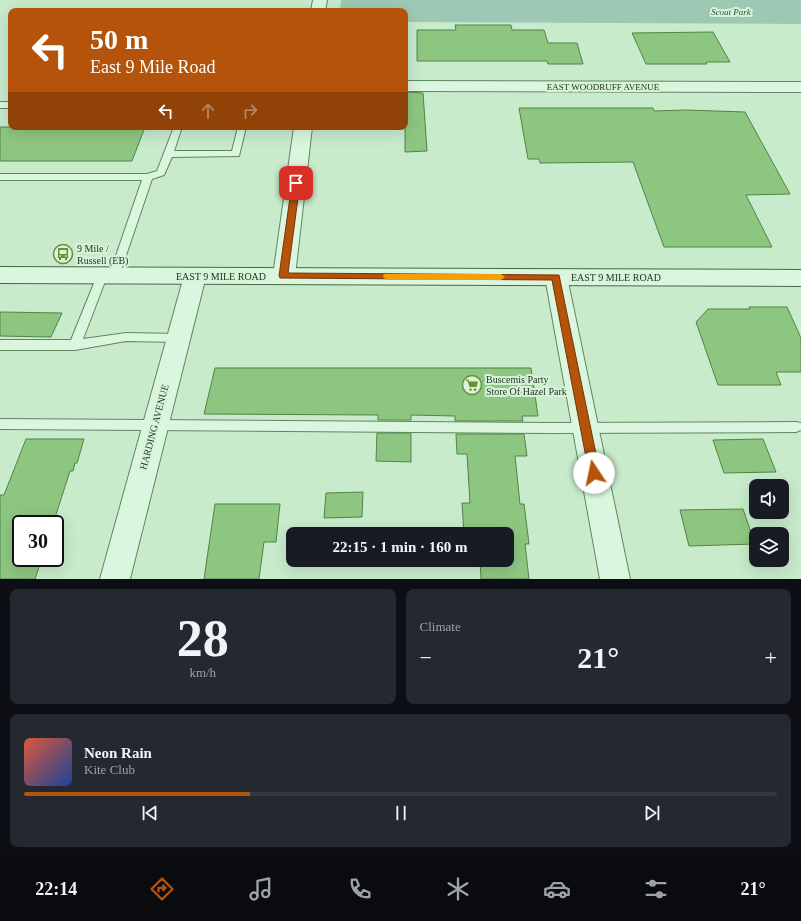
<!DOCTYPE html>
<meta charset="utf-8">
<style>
body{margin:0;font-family:"Times New Roman",serif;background:#242831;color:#f1f3f6;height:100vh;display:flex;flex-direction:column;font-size:15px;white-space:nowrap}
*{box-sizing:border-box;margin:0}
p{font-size:13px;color:#9ea1a6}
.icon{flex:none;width:22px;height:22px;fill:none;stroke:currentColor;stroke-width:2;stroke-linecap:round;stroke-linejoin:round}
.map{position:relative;height:579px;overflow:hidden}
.panel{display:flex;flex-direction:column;gap:10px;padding:10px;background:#0d0f14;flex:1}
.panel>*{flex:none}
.guide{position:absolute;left:8px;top:8px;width:400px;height:122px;border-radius:8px;box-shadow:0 4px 16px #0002;background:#b45309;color:#fff;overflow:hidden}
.fabs{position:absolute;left:749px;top:479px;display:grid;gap:8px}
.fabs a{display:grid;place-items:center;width:40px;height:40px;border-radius:8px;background:#171b24;box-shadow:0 4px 16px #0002;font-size:20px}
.speed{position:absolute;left:12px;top:515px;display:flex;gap:8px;font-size:20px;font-weight:700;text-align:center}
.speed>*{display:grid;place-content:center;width:52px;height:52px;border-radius:50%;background:#171b24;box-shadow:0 4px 16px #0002;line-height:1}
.speed .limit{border:2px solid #111;border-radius:6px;background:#fff;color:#111}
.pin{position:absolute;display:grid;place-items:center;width:34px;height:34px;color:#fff;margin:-17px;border-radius:8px;box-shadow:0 2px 6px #0006}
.me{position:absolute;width:44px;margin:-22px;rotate:349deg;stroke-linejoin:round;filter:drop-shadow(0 0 3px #0008)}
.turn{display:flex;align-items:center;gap:14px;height:84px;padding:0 16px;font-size:18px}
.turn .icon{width:52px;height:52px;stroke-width:2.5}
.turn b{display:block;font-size:28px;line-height:34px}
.lanes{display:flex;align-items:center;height:38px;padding:0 16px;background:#0003;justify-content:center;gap:20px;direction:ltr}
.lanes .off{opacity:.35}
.big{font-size:30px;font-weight:700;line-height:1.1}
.panel .card{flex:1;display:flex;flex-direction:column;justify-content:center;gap:6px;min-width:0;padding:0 14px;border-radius:8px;background:#242831}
.panel .dial{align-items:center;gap:0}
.dial b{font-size:52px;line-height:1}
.song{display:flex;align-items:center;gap:12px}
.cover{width:48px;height:48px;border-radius:6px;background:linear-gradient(135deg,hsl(10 70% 55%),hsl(220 70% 35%))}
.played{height:4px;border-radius:2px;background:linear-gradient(90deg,#b45309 30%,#363941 30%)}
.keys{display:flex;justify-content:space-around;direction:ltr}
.heat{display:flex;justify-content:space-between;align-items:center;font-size:22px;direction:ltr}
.panel .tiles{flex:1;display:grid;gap:10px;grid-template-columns:1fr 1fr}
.card:last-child{grid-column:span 2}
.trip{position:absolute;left:286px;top:527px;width:228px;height:40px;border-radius:8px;background:#171b24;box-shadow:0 4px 16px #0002;font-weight:700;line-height:40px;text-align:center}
.dock{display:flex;height:64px;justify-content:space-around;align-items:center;background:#090b0e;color:#9ea1a6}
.dock .icon{width:28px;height:28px}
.dock .selected{color:#b45309}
.dock b{font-size:18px;color:#f1f3f6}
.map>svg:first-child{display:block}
</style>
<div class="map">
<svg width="801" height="579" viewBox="0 0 801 579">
<rect width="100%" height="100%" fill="#c8ebcc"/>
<!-- green -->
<path fill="#9dc9b4" d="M341 0H801V24L405 22V11H340Z"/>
<!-- building -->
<g fill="#8dc681" stroke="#528346">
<path d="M455 25H511L512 30H544L548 43H577L583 64H548L547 61H417V30H456Z"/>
<path d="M713 32 730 62H706L707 64H646L632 33Z"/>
<path d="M405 92 423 93 427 151 405 152Z"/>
<path d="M519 108H653L654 111 686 110 745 112 790 194 746 195 772 247H664L633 162 540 163 539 159H528Z"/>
<path d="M0 127H145L132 161H0Z"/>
<path d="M749 307H787L801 338V372H776L781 385H718L696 322 708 309H750Z"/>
<path d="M0 312 62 313 51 337 0 336Z"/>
<path d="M215 368H531L538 416H522L523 421H455V416L411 415V420H378V415L204 414Z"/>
<path d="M377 433H411V462L376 461Z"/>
<path d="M456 434H524L527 456H515L520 504H524L529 544H525L529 579H481L480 560H507V534H464L462 503H470L467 454H457Z"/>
<path d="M26 439H84L77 463H75L73 471H70L53 524H21V558H42L35 579H0V495H4Z"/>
<path d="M763 439 776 472 724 473 713 440Z"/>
<path d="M363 492 362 517 324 518 326 493Z"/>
<path d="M215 504H280L276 542H264L259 579H204Z"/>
<path d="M743 509 755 544 689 546 680 510Z"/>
</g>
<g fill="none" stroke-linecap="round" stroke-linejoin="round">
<!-- service casing -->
<g stroke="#61865e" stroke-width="2">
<g id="service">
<rect x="0" y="102" width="11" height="6"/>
<path d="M174 127H182L174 151H232L238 127H246L239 156 172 157 164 175 152 179 118 279H110L109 276 142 180H0V174H147L157 171Z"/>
<path d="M102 272 106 273 107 276 83 339 126 333 179 334 183 335 185 338 183 341 179 342 126 341 75 350H0V340H71L97 276 98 273Z"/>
<path d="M0 419 553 423 796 422 801 423V430L796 432 553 433 0 429Z"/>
</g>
</g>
<!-- minor casing -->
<g stroke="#61865e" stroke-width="2">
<g id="minor">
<path d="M313 0H327L325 11H311Z"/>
<path d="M405 81 801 82V92L405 91Z"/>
<path d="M294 127H312L295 276 292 281 284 284 276 281 273 276Z"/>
<path d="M195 268 203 271 206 276 130 579H100L184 276 187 271Z"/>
<path d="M556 269 564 272 567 277 630 579H600L545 277 548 272Z"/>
</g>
</g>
<!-- secondary casing -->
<g stroke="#456841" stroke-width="2">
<path id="secondary" d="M0 267 801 270V286L0 283Z"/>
</g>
<!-- service -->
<use href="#service" fill="#dbf6de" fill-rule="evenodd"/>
<!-- minor -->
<use href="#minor" fill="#dbf6de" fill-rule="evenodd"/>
<!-- secondary -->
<use href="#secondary" fill="#dbf6de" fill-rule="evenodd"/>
</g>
<!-- route -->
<path fill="#b45309" stroke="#753606" d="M296 180 300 183 288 273 559 275 600 473 598 477 594 478 590 477 589 473 552 280 280 278 279 276 292 183Z"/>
<!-- slow -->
<path fill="#f59e0b" d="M384 274H501L505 277 501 280H387L383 277Z"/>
<!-- icons -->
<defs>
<g id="bus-ring" transform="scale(1)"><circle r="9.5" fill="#d7f3da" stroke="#6b9033" stroke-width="1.5"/><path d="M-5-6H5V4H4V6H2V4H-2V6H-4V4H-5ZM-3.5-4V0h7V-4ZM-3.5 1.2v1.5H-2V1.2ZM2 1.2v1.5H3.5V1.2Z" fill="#6b9033"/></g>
<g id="supermarket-ring" transform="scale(1)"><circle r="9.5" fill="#d7f3da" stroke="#6b9033" stroke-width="1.5"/><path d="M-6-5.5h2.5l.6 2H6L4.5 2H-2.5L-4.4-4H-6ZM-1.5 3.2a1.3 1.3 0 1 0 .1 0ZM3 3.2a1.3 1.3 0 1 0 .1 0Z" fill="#6b9033"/></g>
</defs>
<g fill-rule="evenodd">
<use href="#bus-ring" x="63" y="254"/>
<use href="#supermarket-ring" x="472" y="385"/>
</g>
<g text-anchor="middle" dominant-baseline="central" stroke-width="4" stroke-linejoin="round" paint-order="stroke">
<!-- far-park labels -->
<g font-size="9" font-style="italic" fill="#295244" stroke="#d7f3da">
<text x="731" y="12">Scout Park</text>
</g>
<!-- far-street labels -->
<g font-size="9" fill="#233821" stroke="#d7f3da">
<text x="603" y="87">EAST WOODRUFF AVENUE</text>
</g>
<!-- poi labels -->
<g font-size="10" fill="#233821" stroke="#d7f3da" text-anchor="start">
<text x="77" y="248">9 Mile /<tspan x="77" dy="12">Russell (EB)</tspan></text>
<text x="486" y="379">Buscemis Party<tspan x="486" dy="12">Store Of Hazel Park</tspan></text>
</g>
<!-- street labels -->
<g font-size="10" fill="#233821" stroke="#d7f3da">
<text x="221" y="276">EAST 9 MILE ROAD</text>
<text x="616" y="277">EAST 9 MILE ROAD</text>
<text transform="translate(154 427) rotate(-75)">HARDING AVENUE</text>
</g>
</g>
</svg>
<div class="fabs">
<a><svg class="icon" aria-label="sound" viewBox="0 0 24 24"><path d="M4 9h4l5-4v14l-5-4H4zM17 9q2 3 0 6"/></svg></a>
<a><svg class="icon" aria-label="layers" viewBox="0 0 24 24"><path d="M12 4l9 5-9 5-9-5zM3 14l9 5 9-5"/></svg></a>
</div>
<div class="speed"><div class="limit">30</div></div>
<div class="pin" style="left:296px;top:183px;background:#d93025"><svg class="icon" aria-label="arrive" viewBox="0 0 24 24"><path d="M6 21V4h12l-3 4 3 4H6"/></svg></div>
<svg class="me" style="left:594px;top:473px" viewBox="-20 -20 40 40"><circle r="19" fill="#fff"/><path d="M0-13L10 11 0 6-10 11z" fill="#b45309"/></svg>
<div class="trip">22:15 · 1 min · 160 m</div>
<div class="guide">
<div class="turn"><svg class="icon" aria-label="left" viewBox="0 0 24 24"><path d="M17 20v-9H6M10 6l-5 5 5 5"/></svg><div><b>50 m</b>East 9 Mile Road</div></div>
<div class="lanes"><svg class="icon" aria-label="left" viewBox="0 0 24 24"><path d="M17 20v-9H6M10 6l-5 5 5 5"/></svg><svg class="icon off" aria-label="ahead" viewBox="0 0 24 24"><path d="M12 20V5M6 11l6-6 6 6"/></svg><svg class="icon off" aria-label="right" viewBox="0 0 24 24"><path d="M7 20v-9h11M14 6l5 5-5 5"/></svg></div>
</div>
</div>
<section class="panel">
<div class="tiles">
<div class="card dial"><b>28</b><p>km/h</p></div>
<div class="card"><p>Climate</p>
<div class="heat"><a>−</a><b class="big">21°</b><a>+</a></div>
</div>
<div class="card">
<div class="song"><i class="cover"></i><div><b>Neon Rain</b><p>Kite Club</p></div></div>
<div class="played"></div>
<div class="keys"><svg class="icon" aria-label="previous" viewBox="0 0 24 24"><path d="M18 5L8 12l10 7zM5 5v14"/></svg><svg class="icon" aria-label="pause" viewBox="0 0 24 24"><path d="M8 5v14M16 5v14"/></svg><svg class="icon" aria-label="next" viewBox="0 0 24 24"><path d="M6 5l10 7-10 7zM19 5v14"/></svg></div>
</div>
</div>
</section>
<nav class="dock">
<b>22:14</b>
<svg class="icon selected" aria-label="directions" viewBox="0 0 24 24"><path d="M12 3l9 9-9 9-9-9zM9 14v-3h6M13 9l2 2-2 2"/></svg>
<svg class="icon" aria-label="music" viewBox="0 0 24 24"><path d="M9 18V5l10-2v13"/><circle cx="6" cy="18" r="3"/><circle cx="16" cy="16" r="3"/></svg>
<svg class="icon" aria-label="phone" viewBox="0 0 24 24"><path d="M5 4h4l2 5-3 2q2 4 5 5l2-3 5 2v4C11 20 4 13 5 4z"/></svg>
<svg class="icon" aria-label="climate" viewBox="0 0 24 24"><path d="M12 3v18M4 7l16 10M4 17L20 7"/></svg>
<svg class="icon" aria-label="car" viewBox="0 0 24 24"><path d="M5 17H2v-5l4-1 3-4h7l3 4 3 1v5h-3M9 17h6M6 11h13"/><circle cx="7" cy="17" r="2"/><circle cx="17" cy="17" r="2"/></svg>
<svg class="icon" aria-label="filters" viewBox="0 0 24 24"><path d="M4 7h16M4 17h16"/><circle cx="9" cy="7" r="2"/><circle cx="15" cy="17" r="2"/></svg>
<b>21°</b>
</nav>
